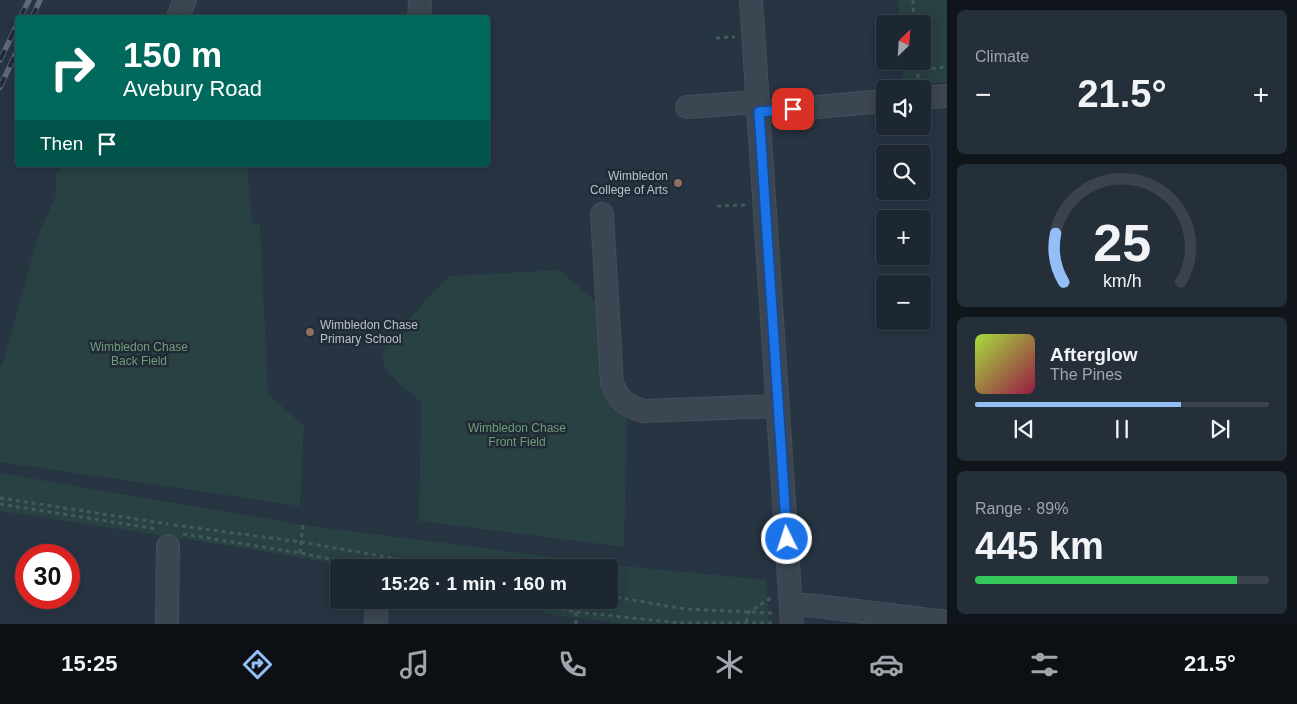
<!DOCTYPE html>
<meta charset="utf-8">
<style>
body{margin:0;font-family:Arial,sans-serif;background:#252f3a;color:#f1f3f6;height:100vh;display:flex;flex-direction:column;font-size:19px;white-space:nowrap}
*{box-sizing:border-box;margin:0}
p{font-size:16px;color:#a0a5ac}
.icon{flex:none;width:28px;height:28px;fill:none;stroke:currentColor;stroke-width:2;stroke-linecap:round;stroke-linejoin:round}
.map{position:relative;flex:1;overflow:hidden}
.side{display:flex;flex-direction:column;gap:10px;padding:10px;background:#10151c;width:350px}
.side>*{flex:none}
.guide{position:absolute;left:15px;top:15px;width:475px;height:152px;border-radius:5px;box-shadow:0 2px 12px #0003,0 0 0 1px #3b444d;background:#00695c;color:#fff;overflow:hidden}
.needle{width:32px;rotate:25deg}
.fabs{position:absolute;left:876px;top:15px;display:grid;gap:10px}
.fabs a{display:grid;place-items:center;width:55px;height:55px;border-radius:5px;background:#1d2732;box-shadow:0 2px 12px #0003,0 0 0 1px #3b444d;font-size:25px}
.speed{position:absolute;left:15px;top:544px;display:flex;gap:10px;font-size:25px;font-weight:700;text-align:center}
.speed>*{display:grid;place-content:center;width:65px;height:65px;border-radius:50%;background:#1d2732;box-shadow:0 2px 12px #0003,0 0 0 1px #3b444d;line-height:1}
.speed .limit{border:8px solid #d22;background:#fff;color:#111}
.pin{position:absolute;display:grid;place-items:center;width:42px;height:42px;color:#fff;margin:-21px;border-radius:10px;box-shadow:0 2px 8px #0006}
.me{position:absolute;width:55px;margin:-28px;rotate:356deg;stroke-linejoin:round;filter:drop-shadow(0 0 4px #0008)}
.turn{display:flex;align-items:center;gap:18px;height:105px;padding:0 25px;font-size:22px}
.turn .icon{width:65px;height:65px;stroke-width:2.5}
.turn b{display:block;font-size:35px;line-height:42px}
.then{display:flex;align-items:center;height:48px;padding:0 25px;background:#0003;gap:10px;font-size:19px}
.big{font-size:38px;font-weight:700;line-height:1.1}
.side .widget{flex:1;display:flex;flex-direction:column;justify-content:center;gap:8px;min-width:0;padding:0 18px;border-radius:8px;background:#252f3a}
.side .dial{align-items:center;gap:0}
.dial svg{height:130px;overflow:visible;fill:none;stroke:#3b444d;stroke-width:7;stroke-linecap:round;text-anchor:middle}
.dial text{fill:#f1f3f6;stroke:none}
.song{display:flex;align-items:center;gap:15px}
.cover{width:60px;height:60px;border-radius:8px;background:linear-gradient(135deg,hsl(80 70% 55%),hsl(340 70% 35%))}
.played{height:5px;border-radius:2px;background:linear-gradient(90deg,#93bff6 70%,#3b444d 70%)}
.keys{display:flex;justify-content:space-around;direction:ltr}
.heat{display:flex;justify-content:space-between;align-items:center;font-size:28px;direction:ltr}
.charge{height:8px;border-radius:4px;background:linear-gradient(90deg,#34c759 89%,#3b444d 0)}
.trip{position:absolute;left:330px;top:559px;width:288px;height:50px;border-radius:5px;background:#1d2732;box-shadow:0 2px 12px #0003,0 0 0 1px #3b444d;font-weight:700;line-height:50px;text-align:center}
.dock{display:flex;height:80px;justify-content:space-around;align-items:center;background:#0c1014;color:#a0a5ac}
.dock .icon{width:35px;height:35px}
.dock .selected{color:#93bff6}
.dock b{font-size:22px;color:#f1f3f6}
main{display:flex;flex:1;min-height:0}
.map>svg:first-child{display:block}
</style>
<main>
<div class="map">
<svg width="947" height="624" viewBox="0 0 947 624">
<rect width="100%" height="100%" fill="#273442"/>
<!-- green -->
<g fill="#294143">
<path d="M898 0H947V82L904 86 902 61H922V24H900Z"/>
<path d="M63 165H247L252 223 260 224 268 394 304 426 300 506 0 462V365L2 366 38 236 56 195V175Z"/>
<path d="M560 270 597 303 604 395 613 406 627 416 624 547 419 521 421 402C411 393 385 374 383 361 381 355 385 348 387 342L449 276Z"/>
<path d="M0 473 303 525 624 566 766 580 769 624H625L560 616 490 600H609V568L353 567 275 553 0 511Z"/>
</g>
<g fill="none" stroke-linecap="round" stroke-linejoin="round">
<!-- minor casing -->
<g stroke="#454f5b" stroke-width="24">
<g id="minor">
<path d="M751 0 792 624"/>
<path d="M179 18V14L185 0"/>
<path d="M419 18 420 0"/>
<path d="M922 98 947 96"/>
<path d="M687 107 758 102"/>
<path d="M759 112 885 101"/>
<path d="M602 214 612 383C618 400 627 406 643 411L778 406"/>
<path d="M791 606 808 605 947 622"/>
<path d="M167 624 168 546"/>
<path d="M376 624 377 600"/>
</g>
</g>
<!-- path -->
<g stroke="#425a5a" stroke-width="3" stroke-dasharray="4 4" stroke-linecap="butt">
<path d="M913 0 914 24"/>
<path d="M716 38 735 37"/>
<path d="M918 61C925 71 936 68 947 67"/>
<path d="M918 78V73L922 66"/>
<path d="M717 206 745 205"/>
<path d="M0 498 168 524"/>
<path d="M0 504 157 529"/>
<path d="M174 525 301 542 450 568"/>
<path d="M183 534 300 553 375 568"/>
<path d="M300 553 303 525"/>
<path d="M609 596 685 609 772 613"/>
<path d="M514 600 576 612 680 623H772"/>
<path d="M576 612V624"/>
<path d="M746 622 749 612 771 598"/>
</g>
<!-- minor -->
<use href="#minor" stroke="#3b4652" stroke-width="22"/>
<!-- rail casing -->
<g stroke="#5e6a78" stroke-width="5.5">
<g id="rail">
<path d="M20 18 29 0"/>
<path d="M32 18 40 0"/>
<path d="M0 60 18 23"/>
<path d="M0 87 18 49"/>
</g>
</g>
<!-- rail -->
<use href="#rail" stroke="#202b37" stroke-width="4" stroke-dasharray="11" stroke-linecap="butt"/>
</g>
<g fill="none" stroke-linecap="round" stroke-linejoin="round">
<!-- route casing -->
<g stroke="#114b97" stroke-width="12">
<path id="route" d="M787 539 759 112 793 109"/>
</g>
<!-- route -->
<use href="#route" stroke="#1a73e8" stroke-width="9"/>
</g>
<!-- markers -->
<g fill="#8d6e63" stroke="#202b37" stroke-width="2">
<circle cx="678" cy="183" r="5"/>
<circle cx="310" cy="332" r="5"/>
</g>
<g text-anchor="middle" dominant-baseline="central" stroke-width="5" stroke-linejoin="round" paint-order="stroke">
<!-- poi labels -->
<g font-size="12" fill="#b8c1cb" stroke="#202b37" text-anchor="end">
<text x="668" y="176">Wimbledon<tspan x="668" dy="14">College of Arts</tspan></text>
<text x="320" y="325" text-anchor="start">Wimbledon Chase<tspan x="320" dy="14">Primary School</tspan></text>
</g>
<!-- park labels -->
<g font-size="12" fill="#709c77" stroke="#202b37">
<text x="139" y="347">Wimbledon Chase<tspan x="139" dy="14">Back Field</tspan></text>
<text x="517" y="428">Wimbledon Chase<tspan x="517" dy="14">Front Field</tspan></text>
</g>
</g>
</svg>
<div class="fabs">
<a><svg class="needle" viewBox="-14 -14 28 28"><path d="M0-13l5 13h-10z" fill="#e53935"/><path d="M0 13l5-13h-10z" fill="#a0a5ac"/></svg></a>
<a><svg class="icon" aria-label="sound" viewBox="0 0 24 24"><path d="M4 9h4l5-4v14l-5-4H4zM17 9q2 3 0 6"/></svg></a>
<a><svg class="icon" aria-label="search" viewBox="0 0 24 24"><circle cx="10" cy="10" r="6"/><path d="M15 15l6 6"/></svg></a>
<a>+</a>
<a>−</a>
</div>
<div class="speed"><div class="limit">30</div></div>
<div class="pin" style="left:793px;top:109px;background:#d93025"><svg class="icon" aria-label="arrive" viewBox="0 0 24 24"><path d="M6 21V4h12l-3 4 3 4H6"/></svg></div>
<svg class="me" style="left:787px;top:539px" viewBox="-20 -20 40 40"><circle r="17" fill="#1a73e8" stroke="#fff" stroke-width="3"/><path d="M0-11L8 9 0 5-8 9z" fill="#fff"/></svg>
<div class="trip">15:26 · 1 min · 160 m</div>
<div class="guide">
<div class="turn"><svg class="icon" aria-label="right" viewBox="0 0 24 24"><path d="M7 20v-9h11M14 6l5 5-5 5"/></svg><div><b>150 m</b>Avebury Road</div></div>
<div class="then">Then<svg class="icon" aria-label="arrive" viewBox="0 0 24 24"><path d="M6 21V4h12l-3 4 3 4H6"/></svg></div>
</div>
</div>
<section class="side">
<div class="widget"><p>Climate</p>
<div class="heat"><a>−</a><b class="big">21.5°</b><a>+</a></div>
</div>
<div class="widget dial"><svg viewBox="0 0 100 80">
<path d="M14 69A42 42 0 1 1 86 69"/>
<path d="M14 69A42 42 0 0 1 9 39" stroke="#93bff6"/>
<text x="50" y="56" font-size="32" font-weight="700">25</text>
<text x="50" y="72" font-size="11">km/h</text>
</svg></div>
<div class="widget">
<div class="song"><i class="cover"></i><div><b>Afterglow</b><p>The Pines</p></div></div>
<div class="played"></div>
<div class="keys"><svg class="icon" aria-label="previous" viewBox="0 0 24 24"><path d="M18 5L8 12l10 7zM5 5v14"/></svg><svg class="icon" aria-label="pause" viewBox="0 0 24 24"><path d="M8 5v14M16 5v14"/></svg><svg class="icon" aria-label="next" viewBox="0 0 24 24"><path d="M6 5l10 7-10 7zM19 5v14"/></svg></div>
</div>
<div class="widget"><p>Range · 89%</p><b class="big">445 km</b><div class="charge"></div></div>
</section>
</main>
<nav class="dock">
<b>15:25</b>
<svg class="icon selected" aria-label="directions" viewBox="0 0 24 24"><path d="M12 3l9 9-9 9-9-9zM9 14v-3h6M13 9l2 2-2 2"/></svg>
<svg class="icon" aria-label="music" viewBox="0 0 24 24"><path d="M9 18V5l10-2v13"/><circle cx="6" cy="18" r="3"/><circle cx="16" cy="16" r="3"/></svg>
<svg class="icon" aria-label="phone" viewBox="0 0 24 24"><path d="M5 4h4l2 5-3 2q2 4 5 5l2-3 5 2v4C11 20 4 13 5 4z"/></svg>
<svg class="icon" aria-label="climate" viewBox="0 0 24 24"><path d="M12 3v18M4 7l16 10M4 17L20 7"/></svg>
<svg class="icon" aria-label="car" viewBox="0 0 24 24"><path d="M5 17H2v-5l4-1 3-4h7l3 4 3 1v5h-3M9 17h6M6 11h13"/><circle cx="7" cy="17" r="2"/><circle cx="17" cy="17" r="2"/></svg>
<svg class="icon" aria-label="filters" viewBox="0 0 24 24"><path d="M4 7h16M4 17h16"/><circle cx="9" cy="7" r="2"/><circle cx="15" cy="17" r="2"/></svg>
<b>21.5°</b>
</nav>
